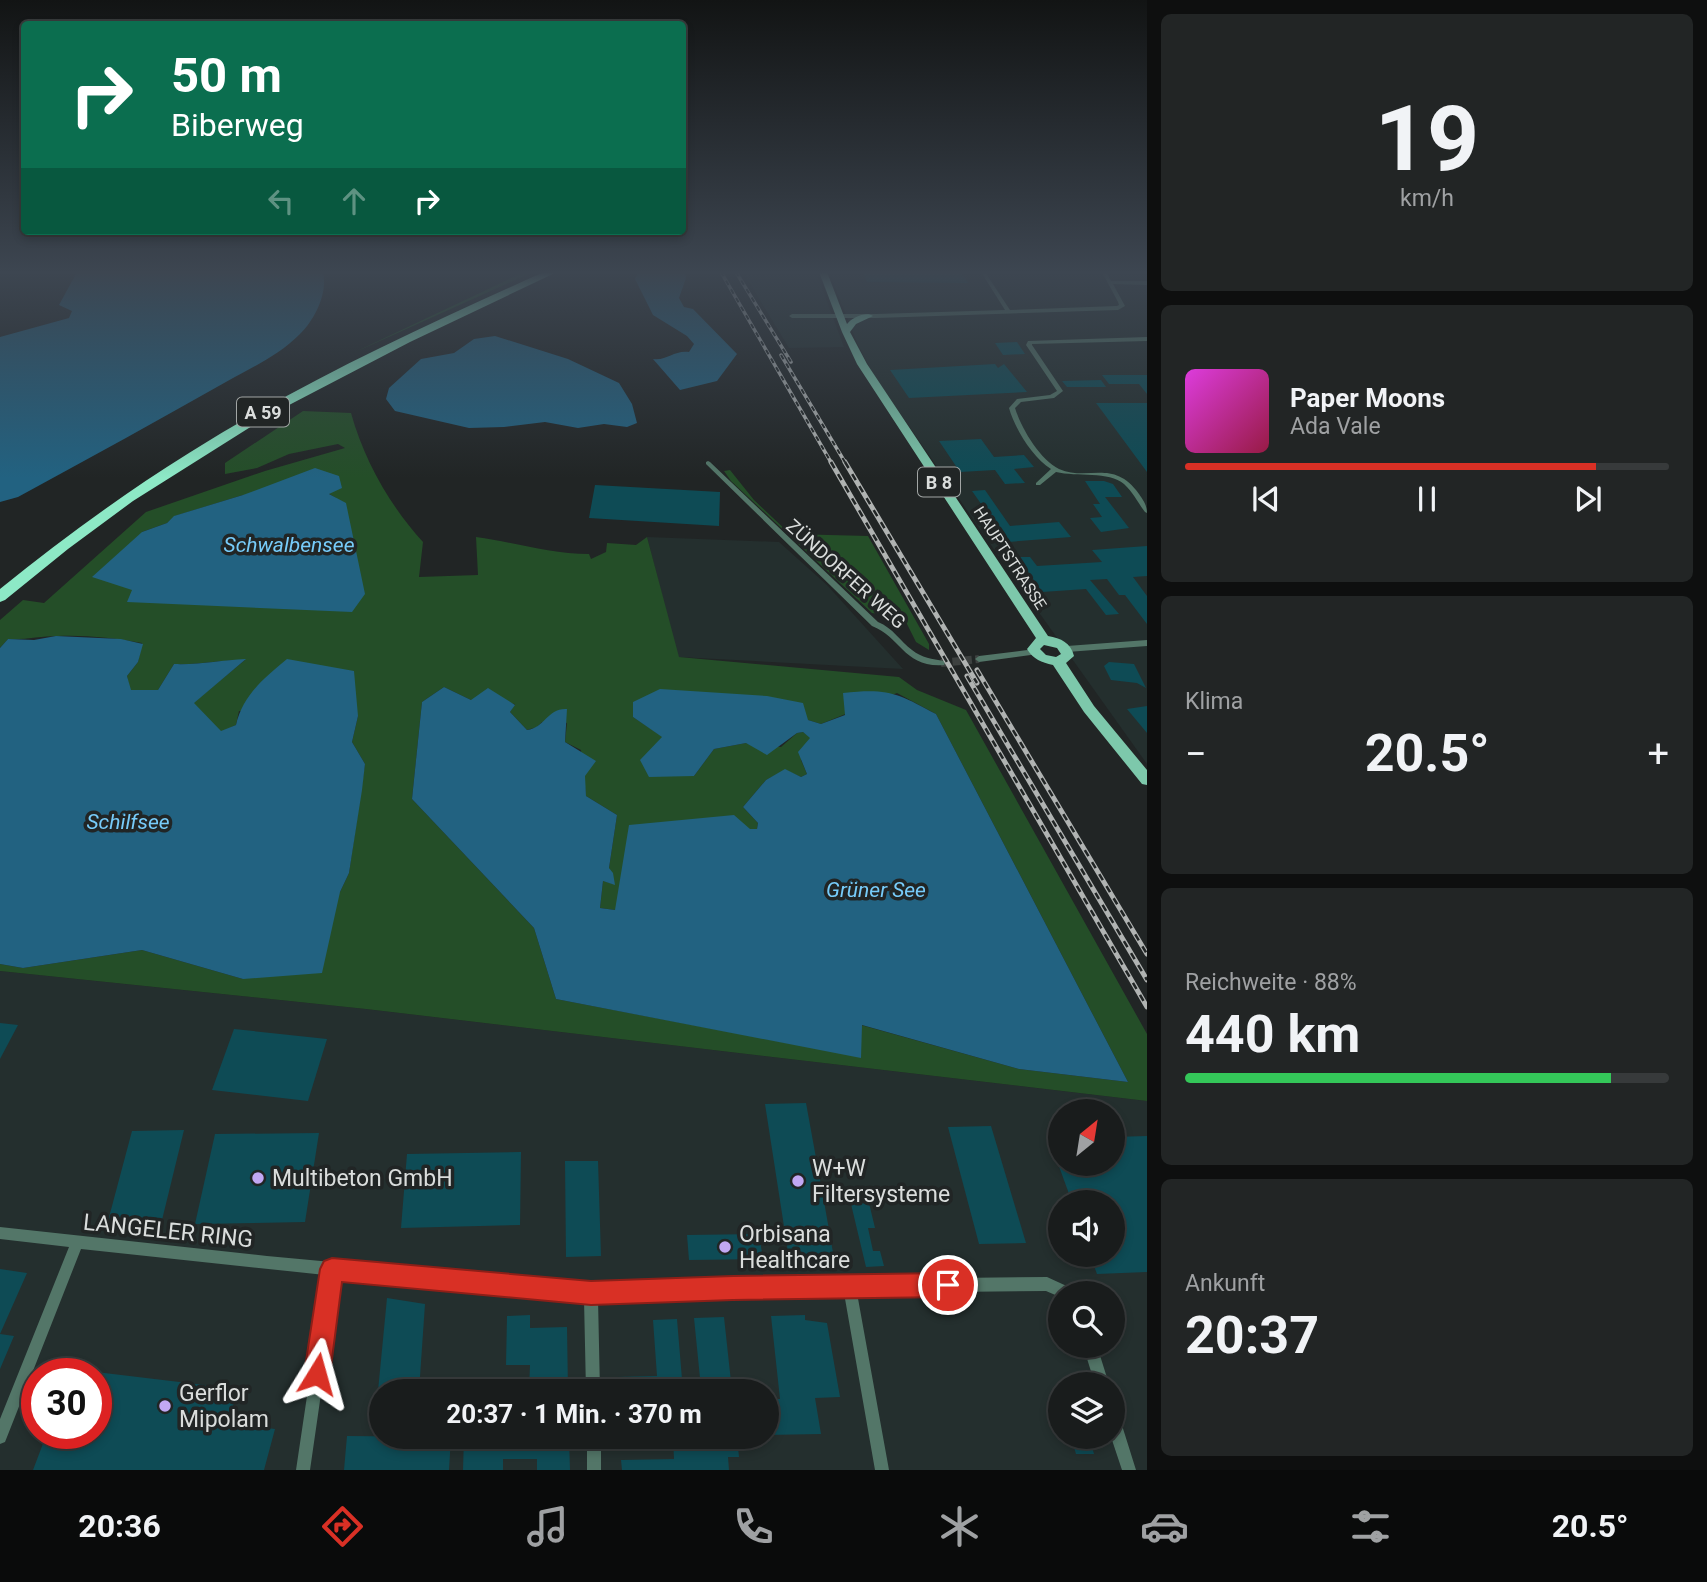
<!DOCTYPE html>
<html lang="de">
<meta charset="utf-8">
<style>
body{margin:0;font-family:Roboto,sans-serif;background:#222525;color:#f1f3f6;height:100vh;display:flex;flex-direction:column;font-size:26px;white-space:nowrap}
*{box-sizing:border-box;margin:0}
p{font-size:23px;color:#9fa1a3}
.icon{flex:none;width:38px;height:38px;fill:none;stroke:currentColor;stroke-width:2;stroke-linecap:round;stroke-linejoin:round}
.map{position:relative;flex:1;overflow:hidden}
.sheet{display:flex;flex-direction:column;gap:14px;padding:14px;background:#0e0f0f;width:560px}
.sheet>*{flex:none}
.guide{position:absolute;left:21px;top:21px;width:665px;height:214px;border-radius:7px;box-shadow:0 4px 10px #0003,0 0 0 2px #373a3b;background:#0b6e4f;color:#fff;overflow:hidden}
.needle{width:46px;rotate:30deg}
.controls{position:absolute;left:1048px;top:1099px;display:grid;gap:14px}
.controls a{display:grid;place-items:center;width:77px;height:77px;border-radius:50%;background:#191c1c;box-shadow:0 4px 10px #0003,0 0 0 2px #373a3b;font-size:35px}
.speed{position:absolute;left:21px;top:1358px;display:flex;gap:14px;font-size:35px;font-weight:700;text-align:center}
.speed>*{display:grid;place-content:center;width:91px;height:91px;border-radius:50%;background:#191c1c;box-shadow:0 4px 10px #0003,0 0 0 2px #373a3b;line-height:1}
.speed .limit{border:10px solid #d22;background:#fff;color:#111}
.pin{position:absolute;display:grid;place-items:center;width:60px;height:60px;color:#fff;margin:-30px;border:4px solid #fff;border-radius:50%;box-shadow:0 2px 7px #0007}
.me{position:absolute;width:77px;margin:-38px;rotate:8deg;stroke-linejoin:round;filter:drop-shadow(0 0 5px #0008)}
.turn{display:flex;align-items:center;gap:24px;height:147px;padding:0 35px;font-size:32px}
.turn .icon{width:91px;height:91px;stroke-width:2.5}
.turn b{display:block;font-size:49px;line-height:60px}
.lanes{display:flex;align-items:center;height:66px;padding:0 35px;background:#0003;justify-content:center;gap:35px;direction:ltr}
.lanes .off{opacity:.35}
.big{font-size:52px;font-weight:700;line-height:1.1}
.sheet .widget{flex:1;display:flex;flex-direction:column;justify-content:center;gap:10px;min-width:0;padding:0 24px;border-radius:10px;background:#222525}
.sheet .dial{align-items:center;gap:0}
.dial b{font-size:91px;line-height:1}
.song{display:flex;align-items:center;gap:21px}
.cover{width:84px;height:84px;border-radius:10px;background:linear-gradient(135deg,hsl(300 70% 55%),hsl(340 70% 35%))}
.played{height:7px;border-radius:4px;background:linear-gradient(90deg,#d93025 85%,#373a3b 85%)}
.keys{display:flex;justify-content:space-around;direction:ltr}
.heat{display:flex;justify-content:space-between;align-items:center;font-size:38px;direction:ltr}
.charge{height:10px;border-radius:5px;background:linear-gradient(90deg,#34c759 88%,#373a3b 0)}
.trip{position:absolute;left:369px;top:1379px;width:410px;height:70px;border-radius:35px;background:#191c1c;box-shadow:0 4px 10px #0003,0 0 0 2px #373a3b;font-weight:700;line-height:70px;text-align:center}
.tabs{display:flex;height:112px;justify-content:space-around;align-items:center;background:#0a0b0b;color:#9fa1a3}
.tabs .icon{width:49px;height:49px}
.tabs .current{color:#d93025}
.tabs b{font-size:32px;color:#f1f3f6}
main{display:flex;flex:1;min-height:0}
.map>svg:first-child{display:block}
</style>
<main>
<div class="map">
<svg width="1147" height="1470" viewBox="0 0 1147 1470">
<rect width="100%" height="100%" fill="#212525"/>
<!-- built -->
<g fill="#242f2e" fill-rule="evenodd">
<path d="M743 272H816L844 347 789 348Z"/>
<path d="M829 272H1147V764L993 548 873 374 858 345Z"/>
<path d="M647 537 779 542 827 585 903 669 678 657Z"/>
<path d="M0 971 366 1009 1147 1101V1470H0ZM1060 1111H1113V1164H1060ZM1060 1202H1113V1255H1060ZM1060 1293H1113V1346H1060ZM37 1374H96V1433H37ZM1060 1384H1113V1437H1060ZM382 1391H766V1437H382Z"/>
</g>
<!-- green -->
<g fill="#244e28" fill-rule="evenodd">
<path d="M524 272H533L353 353Z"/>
<path d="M303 411 351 413C364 460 390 506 423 542L419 577 478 575 476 537C514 542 550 554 589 554L591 559 606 552 607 543 636 545 647 537 679 657 899 677 917 690 966 710 1147 1034V1101L366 1009 0 971V964L23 968 142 950 243 979 340 892 349 873 365 764 352 742 358 716 239 711 236 725 221 732 193 703 245 660C220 660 199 665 174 664L158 690H130L127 676 138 662 142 643C115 638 86 635 58 636 41 636 25 640 8 639L0 648V620L23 600 44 603 146 512 265 471 345 448 338 444 289 454 257 468 225 474V463ZM328 493 336 498 128 602 133 590 142 532 167 523 175 516 243 495ZM444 687 471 700 515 704 510 712 527 730 537 727 542 722 567 723 565 742 581 750 586 796 617 815 609 868 614 884 603 881 600 908 615 910 750 829H757L758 823 743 807 766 780 785 770 801 777 807 774 801 760 811 738 803 732 797 733 781 747 746 743 714 749 694 776 663 737 633 717 808 720 821 724 897 693 936 714 1128 1082 1019 1069 861 1025V1057L556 999 534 928 412 799 422 702Z"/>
<path d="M730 470 754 500 790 534 868 536 929 644V650L916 642 904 618 872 613 731 481 724 471Z"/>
</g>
<!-- water -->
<g fill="#226281">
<path d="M77 272H323C328 293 315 319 300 334 280 354 257 365 233 378 162 418 90 458 18 497L0 502V337L69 318 72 311 59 305Z"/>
<path d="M638 272H685L686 278 679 298 684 307 693 309 737 354 717 381 680 390 653 359C667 361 674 350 689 352L694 344 687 336 653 315 635 279Z"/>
<path d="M495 336 568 359 619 383 632 404 637 423 627 427 604 424 578 428 545 422 504 427 469 428 395 411 386 399 389 388 421 359 454 353 474 339Z"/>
<path d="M315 468 339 476 342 488 329 494 346 503 365 594 352 612 127 602 132 590 92 577 142 532 167 523 174 516 243 495Z"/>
<path d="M56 636 121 639 143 644 138 662 127 676 131 690H158L174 664C199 665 221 660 246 659L194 703 221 731 236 725C243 695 264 678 287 659L354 671 358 716 352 742 365 764 362 790 349 873 340 892 322 973 243 979 142 950 23 968 0 964V648L8 639 34 640Z"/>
<path d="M444 687 471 700 488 688 515 705 510 712 527 730C545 728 547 708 567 709L565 742 596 761 585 776 586 796 617 815 609 868 613 873 615 885 603 881 600 908 615 910 629 825 734 815 750 829H757L758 823 743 807 766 780 785 769 801 777 807 774 798 752 810 738 803 732 797 733 767 755 746 743 714 749 694 776 649 777 640 760 662 737 633 717V702L660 689 767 696 803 703 808 720 821 724 845 715 843 693C888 688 897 693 936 714L1128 1082 1019 1069 862 1025 861 1058 556 999 534 928 412 799 422 702Z"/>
</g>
<!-- building -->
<g fill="#0e4b55">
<path d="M862 272H961L968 283 867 282Z"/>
<path d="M1017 342 1025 354 1003 355 995 343Z"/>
<path d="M995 364 998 368 1004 364 1027 392 909 398 890 370Z"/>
<path d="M1102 375H1147V394L1139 384H1109Z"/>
<path d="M1101 380 1106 387H1067L1062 381Z"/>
<path d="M1096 403H1147V472L1102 411Z"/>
<path d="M981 439 994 457 1024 455 1034 467 1014 469 1025 483 1005 484 995 470 960 472 939 441Z"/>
<path d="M1085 481H1104L1113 484 1122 497H1105L1129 528 1101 532 1090 518 1102 517 1093 504H1100Z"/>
<path d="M595 485 720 492 719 526 589 518Z"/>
<path d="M985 490 1010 526 1059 522 1071 537 1008 542 972 491Z"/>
<path d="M1147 546V576L1133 577 1147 596V624L1125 595H1119L1107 579 1090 580 1119 614 1106 615 1086 589 1042 592 1018 557H1030L1037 566 1102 562 1092 550Z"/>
<path d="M1109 662 1134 664 1146 688 1137 683 1111 680 1104 666Z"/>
<path d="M1147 706V733L1127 709Z"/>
<path d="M0 1023 18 1025 0 1059Z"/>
<path d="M234 1029 327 1039 308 1101 212 1090Z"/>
<path d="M806 1103 825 1207 835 1264 790 1265 765 1104Z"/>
<path d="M991 1126 1026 1243 979 1244 948 1127Z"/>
<path d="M184 1130 162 1220 108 1221 132 1131Z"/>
<path d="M319 1133 305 1222 195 1224 215 1134Z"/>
<path d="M1147 1136V1272L1097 1274 1090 1255H1113V1202H1072L1049 1139H1060V1164H1113V1137Z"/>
<path d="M521 1152 520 1225 401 1228 407 1154Z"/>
<path d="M565 1161H598L601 1256 566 1257Z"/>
<path d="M869 1203 875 1228H868L873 1251H880L884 1266 866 1267 851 1204Z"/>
<path d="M759 1234 763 1259 689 1260 687 1235Z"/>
<path d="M0 1269 27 1273 0 1334 14 1336 0 1369Z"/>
<path d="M387 1298 425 1304 419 1391H378Z"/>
<path d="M530 1315V1328L567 1327 568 1391H529L530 1365H506L507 1316Z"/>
<path d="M805 1315V1320L827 1323 840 1397 815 1398 821 1434 766 1435V1399H780L771 1316Z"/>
<path d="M724 1317 732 1391H618L617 1377 657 1376 653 1320 677 1319 682 1379 700 1378 694 1318Z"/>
<path d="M96 1372 238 1389 228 1423 275 1429 264 1470H33L47 1433H96Z"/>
<path d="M347 1436 451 1437 449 1470H344Z"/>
<path d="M464 1437H569L570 1470H537V1459H503V1470H463Z"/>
<path d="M673 1437H737L739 1457H728L729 1470H622L621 1460 674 1459Z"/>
<path d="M1071 1437H1089L1094 1454H1076Z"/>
</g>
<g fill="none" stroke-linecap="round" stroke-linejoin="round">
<!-- minor-tunnel -->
<path stroke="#3d4140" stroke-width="8" stroke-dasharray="8 3.5" stroke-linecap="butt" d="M941 663 979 659"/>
<!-- minor -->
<g fill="#537668" fill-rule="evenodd">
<path d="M981 272H985L1010 310 1117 306 1119 305 1118 302 1102 272H1106L1111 281H1147V285L1113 284 1125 306 1118 310 876 318H792L789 316 792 314H876L1005 310Z"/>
<path d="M1147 337V341L1032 344V345L1063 391 1054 398 1021 402 1015 408C1021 428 1040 460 1059 469 1089 482 1113 458 1139 494 1143 500 1147 505 1147 513L1145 512C1138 503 1133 492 1124 484 1109 471 1077 477 1056 472L1040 485H1036V483L1051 469C1033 458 1015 429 1009 408L1017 399 1050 395 1057 391 1026 345 1028 341Z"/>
<path d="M708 461 710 462 878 622C893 628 900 641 912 650 922 658 932 659 944 661L945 663 944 665C904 668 901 637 872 626L706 464V462Z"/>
<path d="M1147 640V646L1067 652 1063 649 1067 646Z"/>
<path d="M1035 649 1038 650 1039 652 1038 654 979 662 975 659 979 656Z"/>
<path d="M0 1227 267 1256 591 1286 781 1280 1047 1277 1071 1288 1073 1293H1060V1297L1046 1291 857 1293 889 1470H875L844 1293 598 1299 600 1391H586L584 1299 338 1276 310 1470H296L325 1275 81 1249 7 1437 5 1442 0 1444V1419L69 1247 0 1239Z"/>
<path d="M1083 1346H1097L1109 1384H1095Z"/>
<path d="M1113 1412 1118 1414 1120 1419 1136 1470H1122L1111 1437H1113Z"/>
<rect x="587" y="1437" width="14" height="33"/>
</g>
<!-- primary -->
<path fill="#7dc8ab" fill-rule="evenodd" d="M819 272H827L847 324C852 317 867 311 873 316L856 324 850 332 867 364 1048 636C1061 638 1071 643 1074 656L1066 663 1094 706 1147 770V785L1142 784 1084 712 1053 665C1041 662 1034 660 1027 649L1036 638 857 364 842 332ZM1044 645 1057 648 1061 654 1056 657 1046 655 1040 649Z"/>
<!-- motorway -->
<path fill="#8de9c6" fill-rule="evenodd" d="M544 272H557L410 342 268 416 133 501 68 549 5 600 0 602V589C61 540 123 494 189 453 302 382 423 326 544 272Z"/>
<!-- rail-far1 casing -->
<g stroke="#b0b3b2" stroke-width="3.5">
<g id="rail-far1">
<path d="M721 272 832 464"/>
<path d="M736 272 791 362"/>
<path d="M781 355 846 464"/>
</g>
</g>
<!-- rail casing -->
<g stroke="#b0b3b2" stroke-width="5">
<g id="rail">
<path d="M831 462 1147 1007"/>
<path d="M845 462 977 683"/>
<path d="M977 670 1147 954"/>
<path d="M967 676 1147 980"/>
</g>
</g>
<!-- rail-far1 -->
<use href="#rail-far1" stroke="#212525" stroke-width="2" stroke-dasharray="5" stroke-linecap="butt"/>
<!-- rail -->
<use href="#rail" stroke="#212525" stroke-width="2.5" stroke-dasharray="7" stroke-linecap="butt"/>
</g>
<!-- sky -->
<linearGradient id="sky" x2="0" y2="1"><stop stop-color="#121414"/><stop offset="0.57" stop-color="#3d4651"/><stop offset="1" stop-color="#3d4651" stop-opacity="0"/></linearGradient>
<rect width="1147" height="478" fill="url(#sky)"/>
<!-- route -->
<path fill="#d93025" stroke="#8d1f18" stroke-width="2" d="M332 1258 591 1281 733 1276 948 1273 956 1277 960 1285 956 1294 948 1297 733 1300 591 1305 342 1282 330 1374 326 1383 317 1386 308 1383 304 1374 320 1269 324 1261Z"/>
<!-- markers -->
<g fill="#c2a8f3" stroke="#212525" stroke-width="2.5">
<circle cx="258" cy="1178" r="7"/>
<circle cx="798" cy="1181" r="7"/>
<circle cx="725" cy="1247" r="7"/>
<circle cx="165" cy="1406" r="7"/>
</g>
<g text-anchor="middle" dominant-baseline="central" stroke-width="7" stroke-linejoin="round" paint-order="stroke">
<!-- far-street labels -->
<g font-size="16" fill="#dadddc" stroke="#212525">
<text transform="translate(1010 558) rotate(57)">HAUPTSTRASSE</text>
</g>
<!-- shield labels -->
<g fill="#212525" stroke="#a2a6a5" stroke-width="2">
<rect x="237" y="397.5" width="52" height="29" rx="5"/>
<rect x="918" y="467.5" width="42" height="29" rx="5"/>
</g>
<g font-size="18" font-weight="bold" fill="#dadddc">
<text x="263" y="412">A 59</text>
<text x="939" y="482">B 8</text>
</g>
<!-- street labels -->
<g font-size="19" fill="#dadddc" stroke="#212525">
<text transform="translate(846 574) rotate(42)">ZÜNDORFER WEG</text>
</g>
<!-- water labels -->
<g font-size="21" font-style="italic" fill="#77ccfa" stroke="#212525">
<text x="289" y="545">Schwalbensee</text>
<text x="128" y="822">Schilfsee</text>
<text x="876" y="890">Grüner See</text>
</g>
<!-- near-poi labels -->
<g font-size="23" fill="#dadddc" stroke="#212525" text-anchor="start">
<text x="812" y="1168">W+W<tspan x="812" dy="26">Filtersysteme</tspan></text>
<text x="272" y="1178">Multibeton GmbH</text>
<text x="739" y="1234">Orbisana<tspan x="739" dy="26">Healthcare</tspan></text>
<text x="179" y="1393">Gerflor<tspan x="179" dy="26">Mipolam</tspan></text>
</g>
<!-- near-street labels -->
<g font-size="23" fill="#dadddc" stroke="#212525">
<text transform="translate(168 1231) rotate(6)">LANGELER RING</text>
</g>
</g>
</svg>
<div class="controls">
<a><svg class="needle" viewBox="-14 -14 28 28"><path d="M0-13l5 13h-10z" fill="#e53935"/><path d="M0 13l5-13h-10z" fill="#9fa1a3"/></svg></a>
<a><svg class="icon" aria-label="sound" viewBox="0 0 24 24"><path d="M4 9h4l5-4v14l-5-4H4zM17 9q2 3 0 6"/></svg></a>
<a><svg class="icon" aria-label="search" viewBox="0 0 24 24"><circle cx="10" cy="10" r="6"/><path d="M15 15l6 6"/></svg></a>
<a><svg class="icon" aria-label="layers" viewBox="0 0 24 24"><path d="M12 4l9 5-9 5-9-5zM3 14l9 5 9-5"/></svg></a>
</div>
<div class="speed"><div class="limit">30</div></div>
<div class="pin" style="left:948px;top:1285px;background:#d93025"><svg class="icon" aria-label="arrive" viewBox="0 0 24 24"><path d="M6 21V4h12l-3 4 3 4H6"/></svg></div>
<svg class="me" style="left:317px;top:1374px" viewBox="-20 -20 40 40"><path d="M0-17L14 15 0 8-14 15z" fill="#d93025" stroke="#fff" stroke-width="4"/></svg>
<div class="trip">20:37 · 1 Min. · 370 m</div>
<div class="guide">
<div class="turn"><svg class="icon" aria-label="right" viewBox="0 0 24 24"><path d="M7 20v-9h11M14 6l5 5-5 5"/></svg><div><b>50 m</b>Biberweg</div></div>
<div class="lanes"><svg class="icon off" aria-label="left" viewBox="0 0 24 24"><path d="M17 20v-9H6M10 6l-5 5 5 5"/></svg><svg class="icon off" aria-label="ahead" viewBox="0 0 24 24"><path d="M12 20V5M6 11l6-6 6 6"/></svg><svg class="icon" aria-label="right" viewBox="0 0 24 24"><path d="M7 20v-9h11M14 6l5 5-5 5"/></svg></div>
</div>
</div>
<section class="sheet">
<div class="widget dial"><b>19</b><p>km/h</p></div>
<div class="widget">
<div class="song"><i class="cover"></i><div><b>Paper Moons</b><p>Ada Vale</p></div></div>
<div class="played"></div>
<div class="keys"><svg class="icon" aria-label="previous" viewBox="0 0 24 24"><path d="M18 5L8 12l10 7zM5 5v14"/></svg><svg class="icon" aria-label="pause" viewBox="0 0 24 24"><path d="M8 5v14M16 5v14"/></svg><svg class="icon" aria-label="next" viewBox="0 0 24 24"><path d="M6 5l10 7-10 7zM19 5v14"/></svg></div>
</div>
<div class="widget"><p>Klima</p>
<div class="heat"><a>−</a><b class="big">20.5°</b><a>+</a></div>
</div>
<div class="widget"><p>Reichweite · 88%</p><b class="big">440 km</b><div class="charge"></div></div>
<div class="widget"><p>Ankunft</p><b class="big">20:37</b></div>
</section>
</main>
<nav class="tabs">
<b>20:36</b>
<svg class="icon current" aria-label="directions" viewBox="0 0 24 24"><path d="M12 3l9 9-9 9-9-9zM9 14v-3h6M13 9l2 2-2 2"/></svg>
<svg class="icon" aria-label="music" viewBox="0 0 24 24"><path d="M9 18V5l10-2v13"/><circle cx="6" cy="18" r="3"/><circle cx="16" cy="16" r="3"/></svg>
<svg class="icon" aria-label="phone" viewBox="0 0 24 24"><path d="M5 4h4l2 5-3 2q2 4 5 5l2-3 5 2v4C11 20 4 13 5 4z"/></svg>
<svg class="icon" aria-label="climate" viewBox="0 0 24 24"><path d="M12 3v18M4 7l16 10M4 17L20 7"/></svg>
<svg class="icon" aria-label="car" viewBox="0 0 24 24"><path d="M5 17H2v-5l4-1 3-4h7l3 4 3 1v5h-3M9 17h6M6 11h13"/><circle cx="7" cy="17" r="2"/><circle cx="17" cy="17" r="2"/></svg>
<svg class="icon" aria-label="filters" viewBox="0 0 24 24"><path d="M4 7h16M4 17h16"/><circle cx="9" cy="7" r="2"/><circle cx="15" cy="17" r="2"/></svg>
<b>20.5°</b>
</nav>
